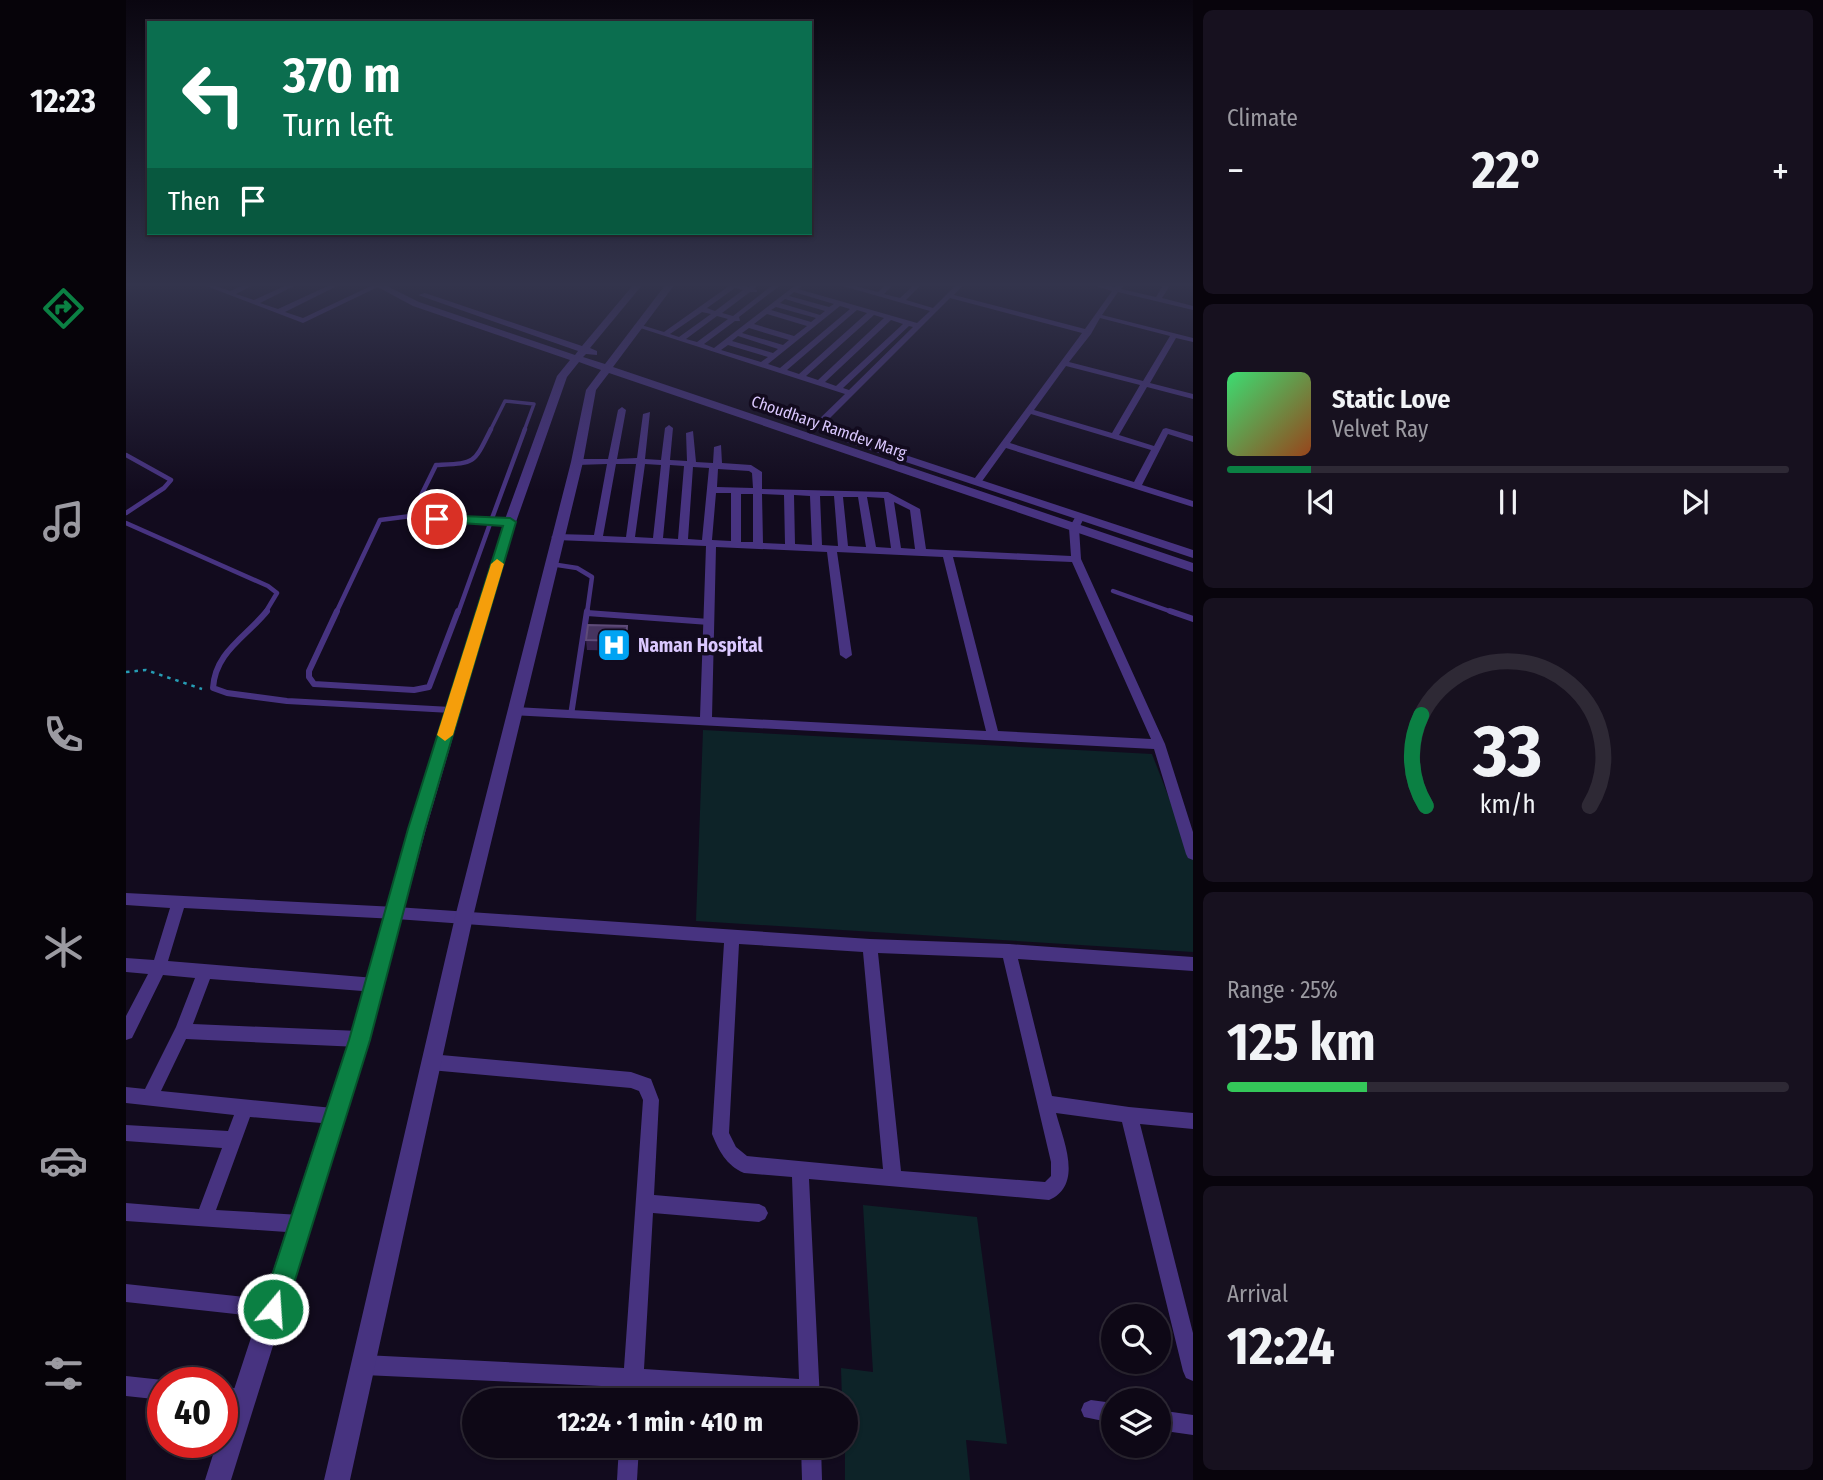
<!DOCTYPE html>
<meta charset="utf-8">
<style>
body{margin:0;font-family:"Fira Sans Condensed",sans-serif;background:#17111f;color:#f1f3f6;height:100vh;display:flex;flex-direction:column;font-size:26px;white-space:nowrap}
*{box-sizing:border-box;margin:0}
p{font-size:23px;color:#9b9aa1}
.icon{flex:none;width:38px;height:38px;fill:none;stroke:currentColor;stroke-width:2;stroke-linecap:round;stroke-linejoin:round}
.map{position:relative;flex:1;overflow:hidden}
.sheet{display:flex;flex-direction:column;gap:10px;padding:10px;background:#08040c;width:630px}
.sheet>*{flex:none}
.guide{position:absolute;left:21px;top:21px;width:665px;height:214px;border-radius:0px;box-shadow:0 2px 5px #0004,0 0 0 2px #2e2935;background:#0b6e4f;color:#fff;overflow:hidden}
.tools{position:absolute;left:975px;top:1304px;display:grid;gap:14px}
.tools a{display:grid;place-items:center;width:70px;height:70px;border-radius:50%;background:#0e0816;box-shadow:0 2px 5px #0004,0 0 0 2px #2e2935;font-size:35px}
.speed{position:absolute;left:21px;top:1367px;display:flex;gap:14px;font-size:35px;font-weight:700;text-align:center}
.speed>*{display:grid;place-content:center;width:91px;height:91px;border-radius:50%;background:#0e0816;box-shadow:0 2px 5px #0004,0 0 0 2px #2e2935;line-height:1}
.speed .limit{border:10px solid #d22;background:#fff;color:#111}
.pin{position:absolute;display:grid;place-items:center;width:60px;height:60px;color:#fff;margin:-30px;border:4px solid #fff;border-radius:50%;box-shadow:0 2px 7px #0007}
.me{position:absolute;width:77px;margin:-38px;rotate:18deg;stroke-linejoin:round;filter:drop-shadow(0 0 5px #0008)}
.turn{display:flex;align-items:center;gap:24px;height:147px;padding:0 21px;font-size:32px}
.turn .icon{width:91px;height:91px;stroke-width:2.5}
.turn b{display:block;font-size:49px;line-height:60px}
.then{display:flex;align-items:center;height:66px;padding:0 21px;background:#0003;gap:14px;font-size:26px}
.big{font-size:52px;font-weight:700;line-height:1.1}
.sheet .card{flex:1;display:flex;flex-direction:column;justify-content:center;gap:10px;min-width:0;padding:0 24px;border-radius:10px;background:#17111f}
.sheet .dial{align-items:center;gap:0}
.dial svg{height:182px;overflow:visible;fill:none;stroke:#2e2935;stroke-width:7;stroke-linecap:round;text-anchor:middle}
.dial text{fill:#f1f3f6;stroke:none}
.song{display:flex;align-items:center;gap:21px}
.cover{width:84px;height:84px;border-radius:10px;background:linear-gradient(135deg,hsl(140 70% 55%),hsl(20 70% 35%))}
.played{height:7px;border-radius:4px;background:linear-gradient(90deg,#0b8043 15%,#2e2935 15%)}
.keys{display:flex;justify-content:space-around;direction:ltr}
.heat{display:flex;justify-content:space-between;align-items:center;font-size:38px;direction:ltr}
.charge{height:10px;border-radius:5px;background:linear-gradient(90deg,#34c759 25%,#2e2935 0)}
.trip{position:absolute;left:336px;top:1388px;width:396px;height:70px;border-radius:35px;background:#0e0816;box-shadow:0 2px 5px #0004,0 0 0 2px #2e2935;font-weight:700;line-height:70px;text-align:center}
main{display:flex;flex:1;min-height:0}
.menu{display:flex;flex-direction:column;width:126px;justify-content:space-around;align-items:center;background:#060309;color:#9b9aa1}
.menu .icon{width:49px;height:49px}
.menu .on{color:#0b8043}
.menu b{font-size:32px;color:#f1f3f6}
.map>svg:first-child{display:block}
</style>
<main>
<nav class="menu">
<b>12:23</b>
<svg class="icon on" aria-label="directions" viewBox="0 0 24 24"><path d="M12 3l9 9-9 9-9-9zM9 14v-3h6M13 9l2 2-2 2"/></svg>
<svg class="icon" aria-label="music" viewBox="0 0 24 24"><path d="M9 18V5l10-2v13"/><circle cx="6" cy="18" r="3"/><circle cx="16" cy="16" r="3"/></svg>
<svg class="icon" aria-label="phone" viewBox="0 0 24 24"><path d="M5 4h4l2 5-3 2q2 4 5 5l2-3 5 2v4C11 20 4 13 5 4z"/></svg>
<svg class="icon" aria-label="climate" viewBox="0 0 24 24"><path d="M12 3v18M4 7l16 10M4 17L20 7"/></svg>
<svg class="icon" aria-label="car" viewBox="0 0 24 24"><path d="M5 17H2v-5l4-1 3-4h7l3 4 3 1v5h-3M9 17h6M6 11h13"/><circle cx="7" cy="17" r="2"/><circle cx="17" cy="17" r="2"/></svg>
<svg class="icon" aria-label="filters" viewBox="0 0 24 24"><path d="M4 7h16M4 17h16"/><circle cx="9" cy="7" r="2"/><circle cx="15" cy="17" r="2"/></svg>
</nav>
<div class="map">
<svg width="1067" height="1480" viewBox="0 0 1067 1480">
<rect width="100%" height="100%" fill="#120b1e"/>
<!-- green -->
<g fill="#0d2328">
<path d="M577 730 1026 754 1067 860V952L570 921Z"/>
<path d="M737 1205 851 1217 881 1444 840 1440 844 1480H719V1400H716L715 1368 747 1372Z"/>
</g>
<g fill="none" stroke-linecap="round" stroke-linejoin="round">
<!-- path -->
<path stroke="#269db5" stroke-width="2.5" stroke-dasharray="3.5 5" stroke-linecap="butt" d="M0 672 20 670 76 689"/>
<!-- service-far2 -->
<path stroke="#473380" stroke-width="3.5" d="M364 431 379 401 408 404 398 431"/>
<!-- service-far1 -->
<g stroke="#473380" stroke-width="4.5">
<path d="M0 455 45 480 38 488 0 513"/>
<path d="M285 516 365 521"/>
<path d="M285 516 310 465C350 463 347 465 365 429"/>
<path d="M365 521 384 522"/>
<path d="M365 521 399 429"/>
<path d="M0 523 142 586 151 593 139 613"/>
<path d="M425 564 451 568 466 577 461 613"/>
<path d="M987 591 1049 613"/>
<path d="M210 613 254 520 285 516"/>
<path d="M332 613 365 521"/>
</g>
<!-- service -->
<g stroke="#473380" stroke-width="6">
<path d="M141 611C120 637 89 652 87 688L101 693 161 701 325 710"/>
<path d="M211 611 183 671V677L188 684 288 690 303 687 332 611"/>
<path d="M1044 611 1067 619"/>
<path d="M461 613 583 622"/>
<path d="M445 715 461 611"/>
</g>
<!-- minor -->
<g fill="#473380" fill-rule="evenodd">
<path d="M75 284H85L104 291 120 284H129L110 294 128 300 163 284H172L134 303 152 309 206 284H215L159 312 177 318 249 284 256 285 177 323Z"/>
<path d="M601 284H613L622 287 625 284H633L628 289 631 290V292H624L596 313 607 316 648 284H656L613 317 614 321H609L578 344 588 348 671 284 675 286 672 289 791 323 804 311 710 284H721L752 292 761 284H768L758 294 774 298 789 284H796L780 300 807 308 831 284H838L828 295 959 329 986 291 963 284H975L989 287 991 284H998L995 289 1030 297 1038 284H1045L1036 298 1067 306V310L992 292 976 315 1067 338V342L1050 338 1024 383 1067 394V399L1021 387 993 435 1028 446 1037 429 1040 428 1067 436V442L1042 434 1016 485 1067 501V507L880 448 854 484H848L846 482 956 333 824 298 692 430 689 431 685 428 686 426 719 394 508 326 512 324 538 332 603 286ZM609 288 617 290 589 311 581 308ZM668 292 708 304 703 307 663 296ZM659 299 699 311 694 315 654 303ZM714 306 724 309 654 368 642 364ZM650 307 690 318 685 322 645 310ZM731 310 741 313 673 374 661 370ZM576 312 585 314 553 337 544 334ZM641 314 681 326 668 336 628 324ZM748 315 758 318 692 380 680 376ZM591 316 602 319 571 342 560 339ZM974 318 1044 336 1017 381 943 362 965 334ZM765 320 777 324 710 386 699 382ZM783 326 787 327 723 390 717 388ZM623 328 663 340 657 345 616 333ZM612 336 652 349 647 353 606 341ZM602 345 642 357 635 362 595 350ZM940 366 1014 385 986 433 908 410ZM905 414 1025 450 1008 482 884 443Z"/>
<path d="M496 407 500 410 491 459 511 458 517 414 524 412 519 459 535 460 539 428 543 425 547 428 544 460 561 461 560 433 567 431 570 462 587 463 588 447 595 445 596 463 625 465 636 472V489L762 492 794 509 800 549 945 556 943 528 951 514H957L959 516 953 528 955 559 1039 744 1067 832V860L1062 858 1060 854 1028 749 385 715 383 712 385 709 389 707 574 717 580 546 430 540 425 537 430 534 468 535 481 464 451 465 447 462 451 459H482L492 410ZM490 464H510L500 537 477 536ZM519 464 535 465 527 538 509 537ZM544 465 558 466 552 539 537 538ZM567 467 583 468 576 540 562 539ZM592 469 623 471 626 473 627 488 591 487ZM590 493H605V541L586 540ZM615 494H627V542H615ZM636 494 658 495 659 544 637 543ZM668 495 684 496 686 545 669 544ZM694 496H708L712 546 696 545ZM717 497H732L740 547 722 546ZM741 497 758 498 765 548 750 547ZM768 502 784 510 789 549 775 548ZM590 547 701 552 714 655 720 659 726 655 711 552 817 557 860 731 586 717ZM827 557 946 562 1025 739 872 731Z"/>
<path d="M0 893 270 907 744 939 883 944 1067 957V971L892 959 926 1096 1003 1107 1067 1113V1129L1014 1124 1067 1333V1381L1060 1378 1057 1371 996 1122 930 1113C937 1140 958 1185 923 1200L683 1179 694 1400 517 1389 516 1400H496L497 1387 238 1375 231 1372 228 1365 231 1358 238 1355 498 1368 517 1100 513 1091 505 1088 304 1070 298 1068 296 1062 298 1056 304 1054 505 1072 525 1079 533 1100 528 1195 633 1204 639 1207 642 1213 639 1219 633 1222 527 1213 518 1369 673 1379 666 1177 618 1173C600 1165 593 1151 586 1134L598 943 270 919 58 908 42 961 249 978 254 980 257 985 254 990 249 992 84 979 67 1024 233 1031 239 1033 241 1039 239 1045 233 1047 60 1039 35 1091 207 1108 213 1110 215 1116 213 1122 207 1124 124 1117 90 1210 175 1215 181 1218 184 1224 181 1230 175 1233 0 1221V1203L73 1209 96 1148 0 1141V1125L102 1131 108 1115 0 1103V1087L19 1089 50 1027 69 978 37 975 6 1038 0 1040V1016L22 974 0 972V958L28 960 44 908 0 905ZM613 944 737 952 757 1169 621 1156 610 1147 603 1133ZM752 953 877 958 925 1162V1176L919 1182 775 1171Z"/>
<path d="M0 1284 147 1300 154 1302 156 1309 154 1316 147 1318 0 1302Z"/>
<path d="M0 1376 37 1380 43 1382H37V1400L0 1396Z"/>
<path d="M96 1387 118 1389 125 1392 128 1399 125 1406 118 1409 96 1407Z"/>
<path d="M965 1400 987 1403V1423L958 1417 955 1410 958 1403Z"/>
<path d="M1032 1410 1067 1415V1435L1032 1430Z"/>
<path d="M493 1446H513L511 1480H491Z"/>
<path d="M675 1446H695L696 1480H676Z"/>
</g>
<!-- tertiary -->
<g fill="#473380" fill-rule="evenodd">
<path d="M246 284H257L293 302 449 355 452 351 292 295 299 293 456 346 508 284H517L464 348 471 351V355L460 354 457 357 479 364 540 284H549L487 367 1067 563V572L483 373 470 390 457 462 347 917 224 1480H198L329 917 445 462 460 390 475 370 453 362 441 377 390 522 300 829 243 1039 105 1480H79L91 1442H96V1426L223 1039 282 829 378 522 431 376 444 360 287 306Z"/>
<path d="M717 437H725L1067 550V558L717 441Z"/>
</g>
</g>
<!-- wall -->
<path fill="#35224d" d="M501 636 500 651 461 650 460 640Z"/>
<!-- building -->
<path fill="#463460" stroke="#5e4b79" stroke-width="2" d="M462 625 501 626 500 641 460 640Z"/>
<!-- sky -->
<linearGradient id="sky" x2="0" y2="1"><stop stop-color="#0a0610"/><stop offset="0.58" stop-color="#33344c"/><stop offset="1" stop-color="#33344c" stop-opacity="0"/></linearGradient>
<rect width="1067" height="491" fill="url(#sky)"/>
<!-- route -->
<path fill="#0b8043" stroke="#07532c" stroke-width="2" d="M311 515 384 518 390 522 299 829 244 1040 160 1309 156 1318 147 1321 139 1318 135 1309 223 1040 282 829 377 526 307 521V516Z"/>
<!-- slow -->
<path fill="#f59e0b" d="M371 559 378 564 327 735 319 741 311 735 365 564Z"/>
<!-- icons -->
<defs>
<g id="hospital-square" transform="scale(1.75)"><rect x="-9" y="-9" width="18" height="18" rx="4" fill="#00a3f3" stroke="#120b1e"/><path d="M-5-5h3v3.5h4V-5h3V5h-3V1.5h-4V5h-3Z" fill="#fff"/></g>
</defs>
<g fill-rule="evenodd">
<use href="#hospital-square" x="488" y="645"/>
</g>
<g text-anchor="middle" dominant-baseline="central" stroke-width="7" stroke-linejoin="round" paint-order="stroke">
<!-- far-street labels -->
<g font-size="16" fill="#dbc8ff" stroke="#120b1e">
<text transform="translate(703 427) rotate(19)">Choudhary Ramdev Marg</text>
</g>
<!-- poi labels -->
<g font-size="19" font-weight="bold" fill="#dbc8ff" stroke="#120b1e" text-anchor="start">
<text x="512" y="645">Naman Hospital</text>
</g>
</g>
</svg>
<div class="tools">
<a><svg class="icon" aria-label="search" viewBox="0 0 24 24"><circle cx="10" cy="10" r="6"/><path d="M15 15l6 6"/></svg></a>
<a><svg class="icon" aria-label="layers" viewBox="0 0 24 24"><path d="M12 4l9 5-9 5-9-5zM3 14l9 5 9-5"/></svg></a>
</div>
<div class="speed"><div class="limit">40</div></div>
<div class="pin" style="left:311px;top:519px;background:#d93025"><svg class="icon" aria-label="arrive" viewBox="0 0 24 24"><path d="M6 21V4h12l-3 4 3 4H6"/></svg></div>
<svg class="me" style="left:147px;top:1309px" viewBox="-20 -20 40 40"><circle r="17" fill="#0b8043" stroke="#fff" stroke-width="3"/><path d="M0-11L8 9 0 5-8 9z" fill="#fff"/></svg>
<div class="trip">12:24 · 1 min · 410 m</div>
<div class="guide">
<div class="turn"><svg class="icon" aria-label="left" viewBox="0 0 24 24"><path d="M17 20v-9H6M10 6l-5 5 5 5"/></svg><div><b>370 m</b>Turn left</div></div>
<div class="then">Then<svg class="icon" aria-label="arrive" viewBox="0 0 24 24"><path d="M6 21V4h12l-3 4 3 4H6"/></svg></div>
</div>
</div>
<section class="sheet">
<div class="card"><p>Climate</p>
<div class="heat"><a>−</a><b class="big">22°</b><a>+</a></div>
</div>
<div class="card">
<div class="song"><i class="cover"></i><div><b>Static Love</b><p>Velvet Ray</p></div></div>
<div class="played"></div>
<div class="keys"><svg class="icon" aria-label="previous" viewBox="0 0 24 24"><path d="M18 5L8 12l10 7zM5 5v14"/></svg><svg class="icon" aria-label="pause" viewBox="0 0 24 24"><path d="M8 5v14M16 5v14"/></svg><svg class="icon" aria-label="next" viewBox="0 0 24 24"><path d="M6 5l10 7-10 7zM19 5v14"/></svg></div>
</div>
<div class="card dial"><svg viewBox="0 0 100 80">
<path d="M14 69A42 42 0 1 1 86 69"/>
<path d="M14 69A42 42 0 0 1 12 29" stroke="#0b8043"/>
<text x="50" y="56" font-size="32" font-weight="700">33</text>
<text x="50" y="72" font-size="11">km/h</text>
</svg></div>
<div class="card"><p>Range · 25%</p><b class="big">125 km</b><div class="charge"></div></div>
<div class="card"><p>Arrival</p><b class="big">12:24</b></div>
</section>
</main>
